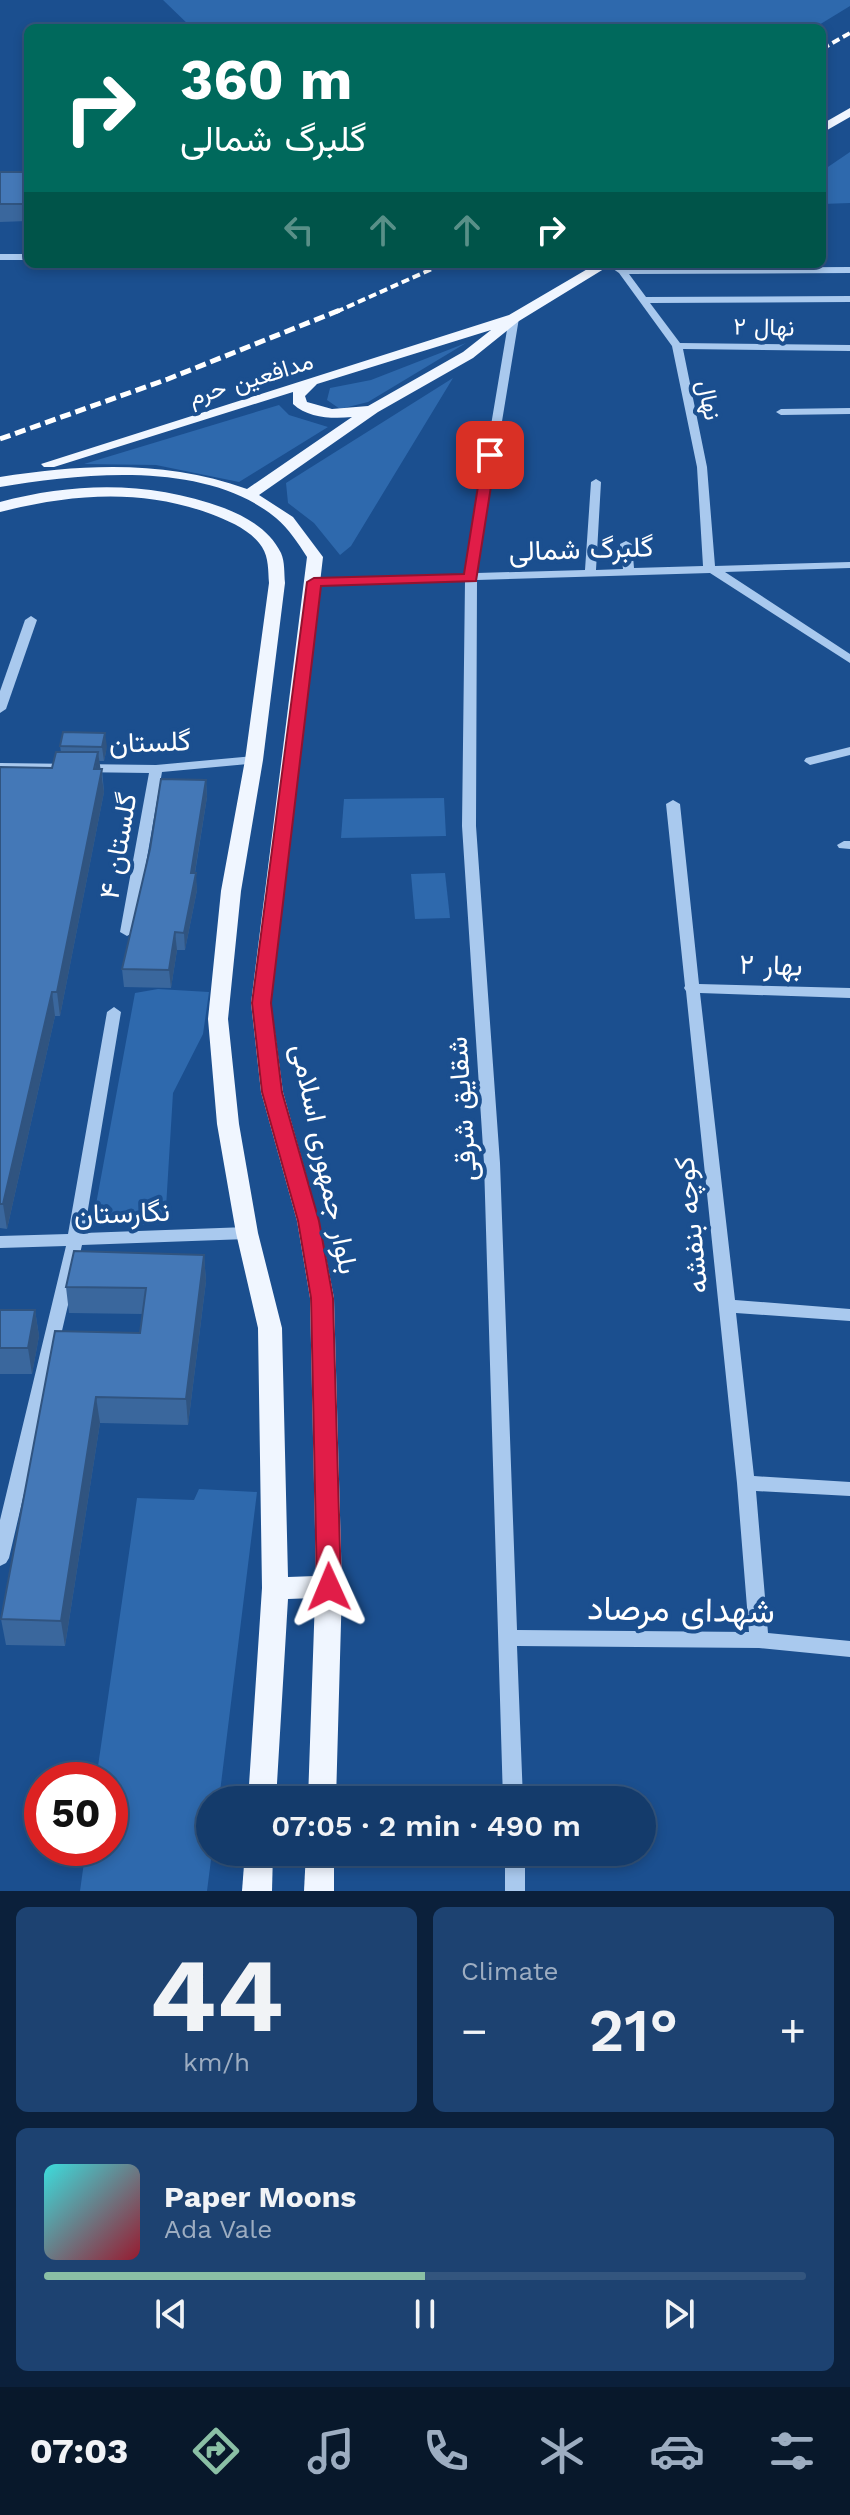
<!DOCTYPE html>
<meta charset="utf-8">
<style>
body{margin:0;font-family:"Work Sans",Vazirmatn,sans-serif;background:#1d4271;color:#f1f3f6;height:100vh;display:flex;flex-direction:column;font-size:30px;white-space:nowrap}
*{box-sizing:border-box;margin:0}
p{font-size:26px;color:#9dadc1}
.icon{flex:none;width:44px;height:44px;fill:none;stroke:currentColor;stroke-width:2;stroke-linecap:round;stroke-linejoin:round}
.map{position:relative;height:1891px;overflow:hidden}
.side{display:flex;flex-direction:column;gap:16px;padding:16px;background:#0b203b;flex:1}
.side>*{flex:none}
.hud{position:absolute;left:24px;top:24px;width:802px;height:244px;border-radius:12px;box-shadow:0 4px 12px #0003,0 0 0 2px #33557e;background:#00695c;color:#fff;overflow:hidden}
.speed{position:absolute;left:24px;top:1762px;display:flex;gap:16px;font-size:40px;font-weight:700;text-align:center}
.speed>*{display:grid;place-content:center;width:104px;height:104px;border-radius:50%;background:#143b6b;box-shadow:0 4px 12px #0003,0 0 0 2px #33557e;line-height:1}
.speed .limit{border:12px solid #d22;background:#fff;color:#111}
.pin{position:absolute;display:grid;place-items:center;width:68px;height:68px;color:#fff;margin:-34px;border-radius:16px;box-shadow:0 4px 12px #0006}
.me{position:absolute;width:88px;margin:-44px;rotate:359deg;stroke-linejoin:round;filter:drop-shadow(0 0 6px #0008)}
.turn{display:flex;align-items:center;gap:28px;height:168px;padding:0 24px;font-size:36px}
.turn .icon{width:104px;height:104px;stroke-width:2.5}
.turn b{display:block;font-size:56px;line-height:68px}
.lanes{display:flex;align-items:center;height:76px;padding:0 24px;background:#0003;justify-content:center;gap:40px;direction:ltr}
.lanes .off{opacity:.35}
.big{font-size:60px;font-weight:600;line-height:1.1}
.side .card{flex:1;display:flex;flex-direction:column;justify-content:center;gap:12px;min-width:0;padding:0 28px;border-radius:12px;background:#1d4271}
.side .dial{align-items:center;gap:0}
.dial b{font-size:104px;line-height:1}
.song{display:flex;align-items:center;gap:24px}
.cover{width:96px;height:96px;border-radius:12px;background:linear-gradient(135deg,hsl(180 70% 55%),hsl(350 70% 35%))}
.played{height:8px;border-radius:4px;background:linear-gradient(90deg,#8abfa5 50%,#33557e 50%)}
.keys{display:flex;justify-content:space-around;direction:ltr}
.heat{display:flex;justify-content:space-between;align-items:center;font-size:44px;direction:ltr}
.side .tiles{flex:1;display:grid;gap:16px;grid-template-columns:1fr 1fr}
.card:last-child{grid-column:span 2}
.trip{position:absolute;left:196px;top:1786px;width:460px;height:80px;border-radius:40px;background:#143b6b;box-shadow:0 4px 12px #0003,0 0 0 2px #33557e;font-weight:600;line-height:80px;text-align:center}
.dock{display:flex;height:128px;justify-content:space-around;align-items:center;background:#08182b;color:#9dadc1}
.dock .icon{width:56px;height:56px}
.dock .active{color:#8abfa5}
.dock b{font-size:36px;color:#f1f3f6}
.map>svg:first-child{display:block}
</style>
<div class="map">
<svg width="850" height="1891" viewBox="0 0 850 1891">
<rect width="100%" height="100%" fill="#1b4f8f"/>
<!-- green -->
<g fill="#2e69ad">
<path d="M163 0H850V6L814 28H192Z"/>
<path d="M850 152V203L822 204V171Z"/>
<path d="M466 343 368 402 340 409 327 400 330 388 371 380Z"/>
<path d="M453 378 351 546 340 555 314 523 288 503 286 483Z"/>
<path d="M279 405 289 415 328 427 239 482 156 465 84 464Z"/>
<path d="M444 798 446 836 341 838 344 799Z"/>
<path d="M445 873 450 918 415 919 411 874Z"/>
<path d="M158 989 209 992 203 1034 173 1093 165 1224 92 1226 135 993Z"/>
<path d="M199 1489 257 1492 219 1800H210L212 1852 207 1891H80L86 1848H110V1780H96L137 1498 194 1500Z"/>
</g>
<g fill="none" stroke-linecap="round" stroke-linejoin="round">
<!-- minor -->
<g fill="#a9c9ee" fill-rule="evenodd">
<rect x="0" y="254" width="28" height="6"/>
<path d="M606 264H617L624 268 850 267V273L629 274 646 297 850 296V302L650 303 680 343 850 345V351L683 349 707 467 715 566 850 562V568L725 572 850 654V663L710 573 477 580 476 826 500 1163 517 1630 749 1632 737 1483 686 991 684 988 685 986 666 804 673 800 680 804 699 984 850 988V998L700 993 735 1300 850 1309V1321L736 1313 754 1476 850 1482V1496L756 1491 768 1633 850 1641V1657L759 1648 517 1646 523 1800H503L484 1163 462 826 465 581 314 585 308 582 314 579 466 574 509 318 514 315 519 318 477 573 585 570 591 482 596 479 601 482 596 570 623 569 620 544 626 541 632 544 634 568 703 566 697 467 672 346 619 273Z"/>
<path d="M850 408V414L781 415 776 412 781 409Z"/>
<path d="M31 616 37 620 6 709 0 713V691L25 620Z"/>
<path d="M850 747V755L810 765 804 761 806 758Z"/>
<path d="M254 756 260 760 258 763 162 772 134 932 127 936 120 932 149 773 0 771V763L156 765Z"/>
<path d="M844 841H850V849L839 848 837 845Z"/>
<path d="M114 1007 121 1012 84 1233 247 1227 253 1229 255 1233 253 1237 247 1239 82 1245 9 1558 6 1563 0 1566V1520L66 1246 0 1248V1236L68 1234 107 1012Z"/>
<rect x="505" y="1852" width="20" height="39"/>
</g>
<!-- major -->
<g fill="#f0f6ff" fill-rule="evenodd">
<path d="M850 108V117L822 133V124Z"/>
<path d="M596 264H612L519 321 473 358 378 412 259 495 293 517 323 557 271 1003 283 1092 319 1221 334 1298 342 1587 336 1800H308L315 1598 288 1599 276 1800H248L262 1588 258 1328 236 1233 217 1124 208 1019 221 891 245 760 269 583C268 571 269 558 262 547 251 530 229 521 211 514 141 488 71 494 0 512V502C76 482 150 481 224 508 247 517 270 530 281 553 285 562 284 573 285 583L263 760 241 891 228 1019 239 1124 258 1233 282 1328 288 1577 316 1576 310 1298 297 1221 261 1092 251 1003 307 557C298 543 289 529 276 518 206 460 84 473 0 487V477C84 464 166 460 247 489L352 417C332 419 308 418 293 404V392L54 467H44L41 464 509 315ZM491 330 463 352 368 406 332 409 307 402 305 396 317 384Z"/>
<path d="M245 1852H273L272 1891H242Z"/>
<path d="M306 1852H334V1891H304Z"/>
</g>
<!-- rail-far1 -->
<g stroke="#fff" stroke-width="4" stroke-dasharray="8 4" stroke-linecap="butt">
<path d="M822 49 850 33"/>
<path d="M336 312 443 264"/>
</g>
<!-- rail -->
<path stroke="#fff" stroke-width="5" stroke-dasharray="11 5" stroke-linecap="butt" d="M0 439 168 379 340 310"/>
</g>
<!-- wall -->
<g fill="#3a679d">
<path d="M0 172H28V221L0 222Z"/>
<path d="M60 746 107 747 104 761H99L100 769H102L104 792 60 1016H55L7 1229 0 1228V767L52 768 61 752Z"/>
<path d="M206 780 207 797 195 873 197 890 185 950H177L171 988 124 987 122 969 150 849Z"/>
<path d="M204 1255 206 1281 188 1425 100 1423 65 1646 6 1645 1 1619 55 1331 140 1333 143 1314 69 1313 66 1287Z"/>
<path d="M0 1310H35L39 1336 32 1374H0Z"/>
</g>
<!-- shaded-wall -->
<g fill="#305480">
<path d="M105 733 107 747 104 761 102 747Z"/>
<path d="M98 752 104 792 60 1016 57 992Z"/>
<path d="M206 780 207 797 192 890 191 873Z"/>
<path d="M196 873 197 890 185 950 184 933Z"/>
<path d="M175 932 177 950 171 988 169 970Z"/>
<path d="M52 992 55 1016 7 1229 3 1204Z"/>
<path d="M204 1255 206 1281 188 1425 186 1399Z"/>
<path d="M35 1310 39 1336 32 1374 28 1348Z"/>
<path d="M96 1397 100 1423 65 1646 61 1621Z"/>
</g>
<!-- building -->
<g fill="#4478b7" stroke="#305480" stroke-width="2">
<rect x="0" y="172" width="28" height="32"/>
<path d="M63 732 105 733 102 747 60 746Z"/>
<path d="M56 752H98L94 769H102L57 992H52L3 1204H0V767L52 768Z"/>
<path d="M161 779 206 780 191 873H196L184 933 175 932 169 970 122 969 150 849Z"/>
<path d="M74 1251 204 1255 186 1399 96 1397 61 1621 1 1619 55 1331 140 1333 146 1288 66 1287Z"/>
<path d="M0 1310H35L28 1348H0Z"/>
</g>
<!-- route -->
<path fill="#e11d48" stroke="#92132f" stroke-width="2" d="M490 451 496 455 476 581 321 586 271 1003 282 1092 319 1221 333 1298 341 1587 337 1595 329 1598 320 1595 317 1587 311 1298 298 1221 262 1092 252 1003 307 582 314 578 464 574 483 455Z"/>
<g text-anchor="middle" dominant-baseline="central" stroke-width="8" stroke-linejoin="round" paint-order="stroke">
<!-- far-street labels -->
<g font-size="24" fill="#fff" stroke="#1b4f8f">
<text transform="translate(764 327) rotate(1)">نهال ۲</text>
<text transform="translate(251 379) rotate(-17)">مدافعین حرم</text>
<text transform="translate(709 400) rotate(78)">نهال</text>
</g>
<!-- street labels -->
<g font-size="28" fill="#fff" stroke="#1b4f8f">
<text transform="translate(581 549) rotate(-2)">گلبرگ شمالی</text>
<text transform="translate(150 742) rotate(-2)">گلستان</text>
<text transform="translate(118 846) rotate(-80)">گلستان ۴</text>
<text transform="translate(771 965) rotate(2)">بهار ۲</text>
<text transform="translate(462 1109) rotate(-94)">شقایق شرقی</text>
<text transform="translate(325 1159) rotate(78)">بلوار جمهوری اسلامی</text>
<text transform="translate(122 1213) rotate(-2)">نگارستان</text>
<text transform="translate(691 1225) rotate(-96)">کوچه بنفشه</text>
</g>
<!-- near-street labels -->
<g font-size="34" fill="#fff" stroke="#1b4f8f">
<text transform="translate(681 1609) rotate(1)">شهدای مرصاد</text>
</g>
</g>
</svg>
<div class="speed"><div class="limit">50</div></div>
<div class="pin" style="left:490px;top:455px;background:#d93025"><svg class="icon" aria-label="arrive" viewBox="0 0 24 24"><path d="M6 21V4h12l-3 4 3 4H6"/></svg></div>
<svg class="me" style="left:329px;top:1587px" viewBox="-20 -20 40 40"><path d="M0-17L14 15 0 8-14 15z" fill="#e11d48" stroke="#fff" stroke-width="4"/></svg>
<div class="trip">07:05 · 2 min · 490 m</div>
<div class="hud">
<div class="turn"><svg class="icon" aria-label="right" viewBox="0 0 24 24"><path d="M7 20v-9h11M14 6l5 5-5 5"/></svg><div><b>360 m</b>گلبرگ شمالی</div></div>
<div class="lanes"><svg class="icon off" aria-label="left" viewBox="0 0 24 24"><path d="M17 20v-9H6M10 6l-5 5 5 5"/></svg><svg class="icon off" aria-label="ahead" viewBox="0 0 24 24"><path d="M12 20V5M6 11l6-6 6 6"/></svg><svg class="icon off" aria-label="ahead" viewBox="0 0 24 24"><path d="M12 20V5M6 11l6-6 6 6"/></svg><svg class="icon" aria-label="right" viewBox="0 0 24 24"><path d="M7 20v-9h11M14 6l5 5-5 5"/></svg></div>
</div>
</div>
<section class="side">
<div class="tiles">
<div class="card dial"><b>44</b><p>km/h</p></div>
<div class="card"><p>Climate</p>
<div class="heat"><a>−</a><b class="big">21°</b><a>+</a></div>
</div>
<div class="card">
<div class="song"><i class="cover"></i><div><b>Paper Moons</b><p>Ada Vale</p></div></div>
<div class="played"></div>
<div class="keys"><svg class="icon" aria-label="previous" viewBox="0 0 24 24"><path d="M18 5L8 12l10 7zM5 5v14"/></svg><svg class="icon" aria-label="pause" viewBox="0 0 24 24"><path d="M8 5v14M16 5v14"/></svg><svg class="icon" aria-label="next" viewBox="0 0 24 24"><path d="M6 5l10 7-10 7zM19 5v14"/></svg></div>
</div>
</div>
</section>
<nav class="dock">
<b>07:03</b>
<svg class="icon active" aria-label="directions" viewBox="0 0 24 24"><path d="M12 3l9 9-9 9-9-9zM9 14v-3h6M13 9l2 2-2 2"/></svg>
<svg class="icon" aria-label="music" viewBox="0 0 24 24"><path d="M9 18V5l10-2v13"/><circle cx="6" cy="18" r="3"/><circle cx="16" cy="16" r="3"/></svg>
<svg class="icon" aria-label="phone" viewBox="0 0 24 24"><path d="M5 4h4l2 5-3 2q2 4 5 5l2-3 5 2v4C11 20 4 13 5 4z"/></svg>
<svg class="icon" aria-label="climate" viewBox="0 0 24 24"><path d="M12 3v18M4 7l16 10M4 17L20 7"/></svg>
<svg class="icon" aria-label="car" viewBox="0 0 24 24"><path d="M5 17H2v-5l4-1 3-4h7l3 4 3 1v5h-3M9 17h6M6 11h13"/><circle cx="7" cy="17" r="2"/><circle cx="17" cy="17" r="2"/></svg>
<svg class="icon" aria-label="filters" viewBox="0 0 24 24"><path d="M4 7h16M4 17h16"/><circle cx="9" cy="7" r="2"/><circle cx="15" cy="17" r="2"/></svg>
</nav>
